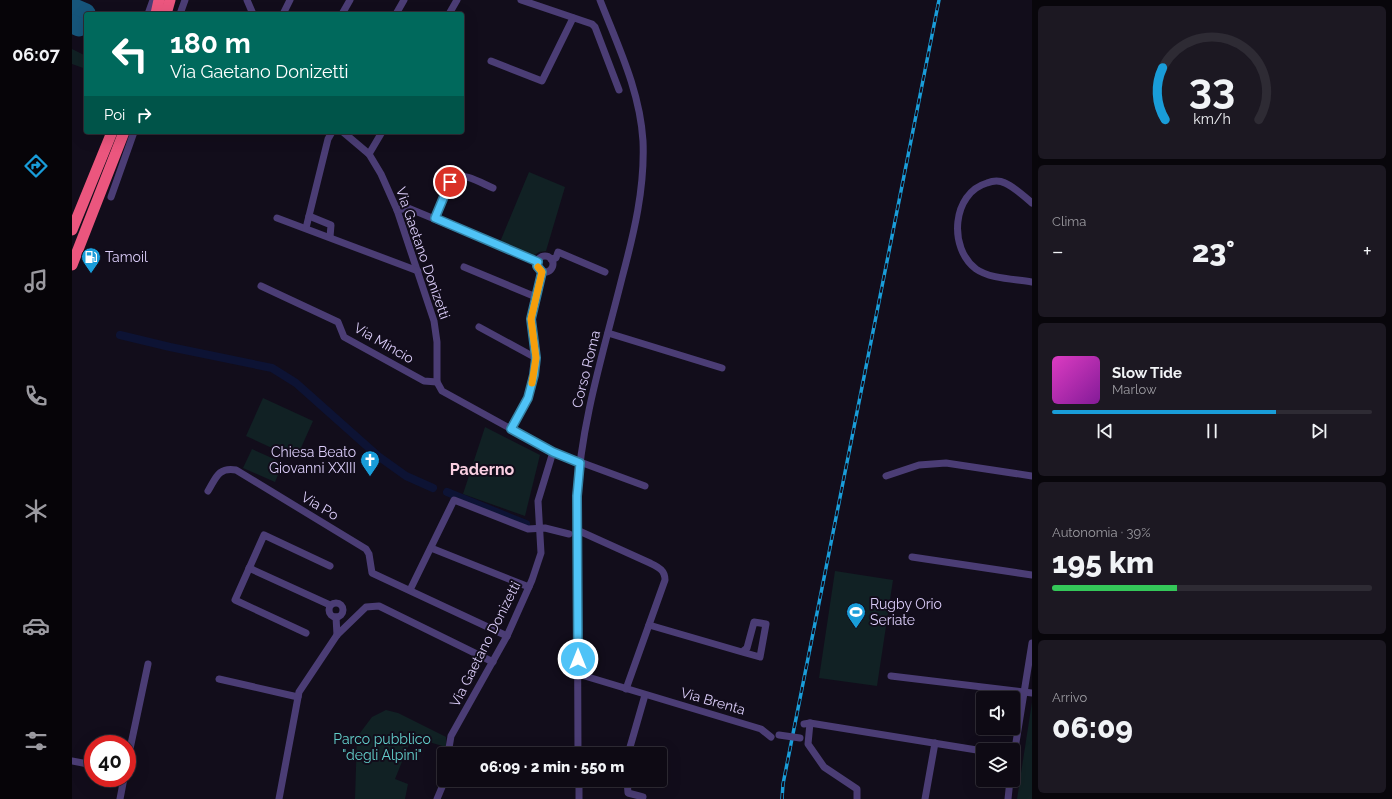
<!DOCTYPE html>
<html lang="it">
<meta charset="utf-8">
<style>
body{margin:0;font-family:Raleway,sans-serif;background:#1c1822;color:#f1f3f6;height:100vh;display:flex;flex-direction:column;font-size:15px;white-space:nowrap}
*{box-sizing:border-box;margin:0}
p{font-size:13px;color:#9b9aa0}
.icon{flex:none;width:22px;height:22px;fill:none;stroke:currentColor;stroke-width:2;stroke-linecap:round;stroke-linejoin:round}
.map{position:relative;flex:1;overflow:hidden}
.sheet{display:flex;flex-direction:column;gap:6px;padding:6px;background:#08060b;width:360px}
.sheet>*{flex:none}
.top-card{position:absolute;left:12px;top:12px;width:380px;height:122px;border-radius:4px;box-shadow:0 4px 16px #0002,0 0 0 1px #2e2b34;background:#00695c;color:#fff;overflow:hidden}
.tools{position:absolute;left:904px;top:691px;display:grid;gap:8px}
.tools a{display:grid;place-items:center;width:44px;height:44px;border-radius:4px;background:#0e0a14;box-shadow:0 4px 16px #0002,0 0 0 1px #2e2b34;font-size:20px}
.speed{position:absolute;left:12px;top:735px;display:flex;gap:8px;font-size:20px;font-weight:700;text-align:center}
.speed>*{display:grid;place-content:center;width:52px;height:52px;border-radius:50%;background:#0e0a14;box-shadow:0 4px 16px #0002,0 0 0 1px #2e2b34;line-height:1}
.speed .limit{border:6px solid #d22;background:#fff;color:#111}
.pin{position:absolute;display:grid;place-items:center;width:34px;height:34px;color:#fff;margin:-17px;border:2px solid #fff;border-radius:50%;box-shadow:0 1px 4px #0007}
.me{position:absolute;width:44px;margin:-22px;rotate:0deg;stroke-linejoin:round;filter:drop-shadow(0 0 3px #0008)}
.turn{display:flex;align-items:center;gap:14px;height:84px;padding:0 20px;font-size:18px}
.turn .icon{width:52px;height:52px;stroke-width:2.5}
.turn b{display:block;font-size:28px;line-height:34px}
.then{display:flex;align-items:center;height:38px;padding:0 20px;background:#0003;gap:8px;font-size:15px}
.big{font-size:30px;font-weight:800;line-height:1.1}
.sheet .tile{flex:1;display:flex;flex-direction:column;justify-content:center;gap:6px;min-width:0;padding:0 14px;border-radius:6px;background:#1c1822}
.sheet .dial{align-items:center;gap:0}
.dial svg{height:104px;overflow:visible;fill:none;stroke:#2e2b34;stroke-width:7;stroke-linecap:round;text-anchor:middle}
.dial text{fill:#f1f3f6;stroke:none}
.song{display:flex;align-items:center;gap:12px}
.cover{width:48px;height:48px;border-radius:6px;background:linear-gradient(135deg,hsl(310 70% 55%),hsl(290 70% 35%))}
.played{height:4px;border-radius:2px;background:linear-gradient(90deg,#199dd9 70%,#2e2b34 70%)}
.keys{display:flex;justify-content:space-around;direction:ltr}
.heat{display:flex;justify-content:space-between;align-items:center;font-size:22px;direction:ltr}
.charge{height:6px;border-radius:3px;background:linear-gradient(90deg,#34c759 39%,#2e2b34 0)}
.trip{position:absolute;left:365px;top:747px;width:230px;height:40px;border-radius:4px;background:#0e0a14;box-shadow:0 4px 16px #0002,0 0 0 1px #2e2b34;font-weight:800;line-height:40px;text-align:center}
main{display:flex;flex:1;min-height:0}
.dock{display:flex;flex-direction:column;width:72px;justify-content:space-around;align-items:center;background:#060408;color:#9b9aa0}
.dock .icon{width:28px;height:28px}
.dock .selected{color:#199dd9}
.dock b{font-size:18px;color:#f1f3f6}
.map>svg:first-child{display:block}
</style>
<main>
<nav class="dock">
<b>06:07</b>
<svg class="icon selected" aria-label="directions" viewBox="0 0 24 24"><path d="M12 3l9 9-9 9-9-9zM9 14v-3h6M13 9l2 2-2 2"/></svg>
<svg class="icon" aria-label="music" viewBox="0 0 24 24"><path d="M9 18V5l10-2v13"/><circle cx="6" cy="18" r="3"/><circle cx="16" cy="16" r="3"/></svg>
<svg class="icon" aria-label="phone" viewBox="0 0 24 24"><path d="M5 4h4l2 5-3 2q2 4 5 5l2-3 5 2v4C11 20 4 13 5 4z"/></svg>
<svg class="icon" aria-label="climate" viewBox="0 0 24 24"><path d="M12 3v18M4 7l16 10M4 17L20 7"/></svg>
<svg class="icon" aria-label="car" viewBox="0 0 24 24"><path d="M5 17H2v-5l4-1 3-4h7l3 4 3 1v5h-3M9 17h6M6 11h13"/><circle cx="7" cy="17" r="2"/><circle cx="17" cy="17" r="2"/></svg>
<svg class="icon" aria-label="filters" viewBox="0 0 24 24"><path d="M4 7h16M4 17h16"/><circle cx="9" cy="7" r="2"/><circle cx="15" cy="17" r="2"/></svg>
</nav>
<div class="map">
<svg width="960" height="799" viewBox="0 0 960 799">
<rect width="100%" height="100%" fill="#120d1b"/>
<!-- green -->
<g fill="#112124">
<path d="M0 49 14 56V69L0 64Z"/>
<path d="M457 172 493 187 474 251 467 252 461 256 428 242Z"/>
<path d="M191 398 241 421 224 459 174 436Z"/>
<path d="M413 427 468 455 453 516 391 494Z"/>
<path d="M180 449 211 463 203 482 171 468Z"/>
<path d="M763 571 821 580 805 686 747 678Z"/>
<path d="M960 702V799H945Z"/>
<path d="M314 710 326 713 374 737V747L340 737 323 779 336 784 333 799H283L285 737 300 717Z"/>
</g>
<g fill="none" stroke-linecap="round" stroke-linejoin="round">
<!-- canal -->
<g stroke="#0d1334" stroke-width="8">
<path d="M48 335 98 347 200 368 224 383 306 456 334 476 361 488"/>
<path d="M375 492 454 524"/>
</g>
<!-- taxiway -->
<g stroke="#16557a" stroke-width="19">
<path d="M0 7 14 13"/>
<path d="M0 24 7 27"/>
</g>
<!-- minor -->
<g stroke="#4b3d75" stroke-width="7">
<path d="M175 0 181 14"/>
<path d="M449 0 520 24 523 27 547 90"/>
<path d="M76 14 81 0"/>
<path d="M108 14 113 0"/>
<path d="M211 14 218 0"/>
<path d="M270 14 278 0"/>
<path d="M324 14 332 0"/>
<path d="M377 14 385 0"/>
<path d="M419 61 470 81 501 18"/>
<path d="M271 132 297 154 309 174 325 210 362 321 365 342V382L370 391 481 452 573 486"/>
<path d="M297 154 310 132"/>
<path d="M39 197 62 132"/>
<path d="M960 203C952 196 942 187 933 183 927 180 920 181 915 183 880 193 876 248 904 269 918 279 943 279 960 282"/>
<path d="M325 210 336 208 466 262"/>
<path d="M237 216 259 225 258 237"/>
<path d="M205 218 346 271"/>
<path d="M363 218 380 178C392 172 409 183 421 188"/>
<path d="M234 228 256 139 260 132"/>
<circle cx="473" cy="264" r="8"/>
<path d="M479 259 484 258 486 252 533 272"/>
<path d="M392 267 464 297"/>
<path d="M189 286 266 322 272 337 352 381 365 382"/>
<path d="M407 327 464 358"/>
<path d="M536 333 650 368"/>
<path d="M439 429 456 398 462 375 464 358 459 319 470 272"/>
<path d="M814 476 847 465 874 463 960 476"/>
<path d="M136 491C144 478 146 467 164 470L294 549 297 554 300 573 435 636"/>
<path d="M505 530 578 563C586 567 593 570 593 580L554 689"/>
<path d="M359 548 457 587"/>
<path d="M840 557 960 575"/>
<path d="M177 568 258 605"/>
<path d="M338 590 382 500 456 529 473 528 497 534"/>
<circle cx="264" cy="610" r="7"/>
<path d="M264 617 265 635"/>
<path d="M577 625 670 652 675 648 682 622 694 624 688 657 670 652"/>
<path d="M234 633 163 600 192 535 258 566"/>
<path d="M506 674 689 729 699 737"/>
<path d="M819 676 960 693"/>
<path d="M147 679 226 697"/>
<path d="M738 723 736 744 752 767 785 789V799"/>
<path d="M732 724 738 723 911 751"/>
<path d="M376 754 379 736 435 636 460 580 469 553 466 501 481 452"/>
<path d="M506 754 505 497C509 422 532 350 550 278 562 233 573 188 571 141 568 91 546 46 528 0"/>
<path d="M556 754 573 695"/>
<path d="M0 761 21 765"/>
<path d="M941 761 960 643"/>
<path d="M55 763 76 664"/>
<path d="M507 780V799"/>
<path d="M555 780 556 793 571 797"/>
<path d="M48 799 52 778"/>
<path d="M207 799 227 692 265 635 294 607 307 606 421 662"/>
<path d="M365 799 373 780"/>
<path d="M853 799 863 743"/>
<path d="M936 799 938 780"/>
</g>
<!-- highway -->
<g stroke="#eb567e" stroke-width="11">
<path d="M84 14 87 0"/>
<path d="M94 14 98 0"/>
<path d="M0 230 40 132"/>
<path d="M0 265 52 132"/>
</g>
<!-- rail casing -->
<g stroke="#199dd9" stroke-width="3.5">
<path id="rail" d="M710 799 711 784 867 0"/>
</g>
<!-- rail -->
<use href="#rail" stroke="#120d1b" stroke-width="2" stroke-dasharray="6" stroke-linecap="butt"/>
<!-- minor-bridge -->
<path stroke="#4b3d75" stroke-width="7" d="M707 735 728 738"/>
</g>
<g fill="none" stroke-linecap="round" stroke-linejoin="round">
<!-- route casing -->
<g stroke="#337fa1" stroke-width="10">
<path id="route" d="M378 182 363 218 466 262 465 266 470 272 459 319 464 358 462 375 456 398 439 429 481 452 508 463 505 496 506 659"/>
</g>
<!-- route -->
<use href="#route" stroke="#4fc3f7" stroke-width="7"/>
<!-- slow -->
<path stroke="#f59e0b" stroke-width="7" d="M460 383 464 358 459 319 470 272 466 267"/>
</g>
<!-- icons -->
<defs>
<g id="fuel-pin" transform="scale(1)"><path d="M0 17L-7.5 6A9.5 9.5 0 1 1 7.5 6Z" fill="#199dd9" stroke="#120d1b"/><path d="M-5.5-6h7V0h2V4h1.3V-2.5L3-4.5l.8-.8L6-3V5H2.5V1h-1V6h-7ZM-4.2-4.7v3.2H.2V-4.7Z" fill="#fff"/></g>
<g id="church-pin" transform="scale(1)"><path d="M0 17L-7.5 6A9.5 9.5 0 1 1 7.5 6Z" fill="#199dd9" stroke="#120d1b"/><path d="M-1.2-6h2.4v3.5h3.3v2.4h-3.3V6h-2.4V-.1h-3.3v-2.4h3.3Z" fill="#fff"/></g>
<g id="stadium-pin" transform="scale(1)"><path d="M0 17L-7.5 6A9.5 9.5 0 1 1 7.5 6Z" fill="#199dd9" stroke="#120d1b"/><path d="M0-5a6.5 5 0 1 0 0 10a6.5 5 0 1 0 0-10ZM-3.5-1.8h7v3.6h-7Z" fill="#fff"/></g>
</defs>
<g fill-rule="evenodd">
<use href="#fuel-pin" x="19" y="257"/>
<use href="#church-pin" x="298" y="460"/>
<use href="#stadium-pin" x="784" y="612"/>
</g>
<g text-anchor="middle" dominant-baseline="central" stroke-width="4" stroke-linejoin="round" paint-order="stroke">
<!-- street labels -->
<g font-size="14" fill="#dbcdf9" stroke="#120d1b">
<text transform="translate(351 253) rotate(71)">Via Gaetano Donizetti</text>
<text transform="translate(312 343) rotate(30)">Via Mincio</text>
<text transform="translate(514 369) rotate(-76)">Corso Roma</text>
<text transform="translate(248 506) rotate(31)">Via Po</text>
<text transform="translate(413 644) rotate(-63)">Via Gaetano Donizetti</text>
<text transform="translate(641 701) rotate(16)">Via Brenta</text>
</g>
<!-- poi labels -->
<g font-size="14" fill="#dbcdf9" stroke="#120d1b" text-anchor="start">
<text x="33" y="257">Tamoil</text>
<text x="284" y="452" text-anchor="end">Chiesa Beato<tspan x="284" dy="16">Giovanni XXIII</tspan></text>
<text x="798" y="604">Rugby Orio<tspan x="798" dy="16">Seriate</tspan></text>
</g>
<!-- park labels -->
<g font-size="14" fill="#63cfcb" stroke="#120d1b">
<text x="310" y="739">Parco pubblico<tspan x="310" dy="16">"degli Alpini"</tspan></text>
</g>
<!-- quarter labels -->
<g font-size="16" font-weight="bold" fill="#f9cfe1" stroke="#120d1b">
<text x="410" y="469">Paderno</text>
</g>
</g>
</svg>
<div class="tools">
<a><svg class="icon" aria-label="sound" viewBox="0 0 24 24"><path d="M4 9h4l5-4v14l-5-4H4zM17 9q2 3 0 6"/></svg></a>
<a><svg class="icon" aria-label="layers" viewBox="0 0 24 24"><path d="M12 4l9 5-9 5-9-5zM3 14l9 5 9-5"/></svg></a>
</div>
<div class="speed"><div class="limit">40</div></div>
<div class="pin" style="left:378px;top:182px;background:#d93025"><svg class="icon" aria-label="arrive" viewBox="0 0 24 24"><path d="M6 21V4h12l-3 4 3 4H6"/></svg></div>
<svg class="me" style="left:506px;top:659px" viewBox="-20 -20 40 40"><circle r="17" fill="#4fc3f7" stroke="#fff" stroke-width="3"/><path d="M0-11L8 9 0 5-8 9z" fill="#fff"/></svg>
<div class="trip">06:09 · 2 min · 550 m</div>
<div class="top-card">
<div class="turn"><svg class="icon" aria-label="left" viewBox="0 0 24 24"><path d="M17 20v-9H6M10 6l-5 5 5 5"/></svg><div><b>180 m</b>Via Gaetano Donizetti</div></div>
<div class="then">Poi<svg class="icon" aria-label="right" viewBox="0 0 24 24"><path d="M7 20v-9h11M14 6l5 5-5 5"/></svg></div>
</div>
</div>
<section class="sheet">
<div class="tile dial"><svg viewBox="0 0 100 80">
<path d="M14 69A42 42 0 1 1 86 69"/>
<path d="M14 69A42 42 0 0 1 12 29" stroke="#199dd9"/>
<text x="50" y="56" font-size="32" font-weight="700">33</text>
<text x="50" y="72" font-size="11">km/h</text>
</svg></div>
<div class="tile"><p>Clima</p>
<div class="heat"><a>−</a><b class="big">23°</b><a>+</a></div>
</div>
<div class="tile">
<div class="song"><i class="cover"></i><div><b>Slow Tide</b><p>Marlow</p></div></div>
<div class="played"></div>
<div class="keys"><svg class="icon" aria-label="previous" viewBox="0 0 24 24"><path d="M18 5L8 12l10 7zM5 5v14"/></svg><svg class="icon" aria-label="pause" viewBox="0 0 24 24"><path d="M8 5v14M16 5v14"/></svg><svg class="icon" aria-label="next" viewBox="0 0 24 24"><path d="M6 5l10 7-10 7zM19 5v14"/></svg></div>
</div>
<div class="tile"><p>Autonomia · 39%</p><b class="big">195 km</b><div class="charge"></div></div>
<div class="tile"><p>Arrivo</p><b class="big">06:09</b></div>
</section>
</main>
